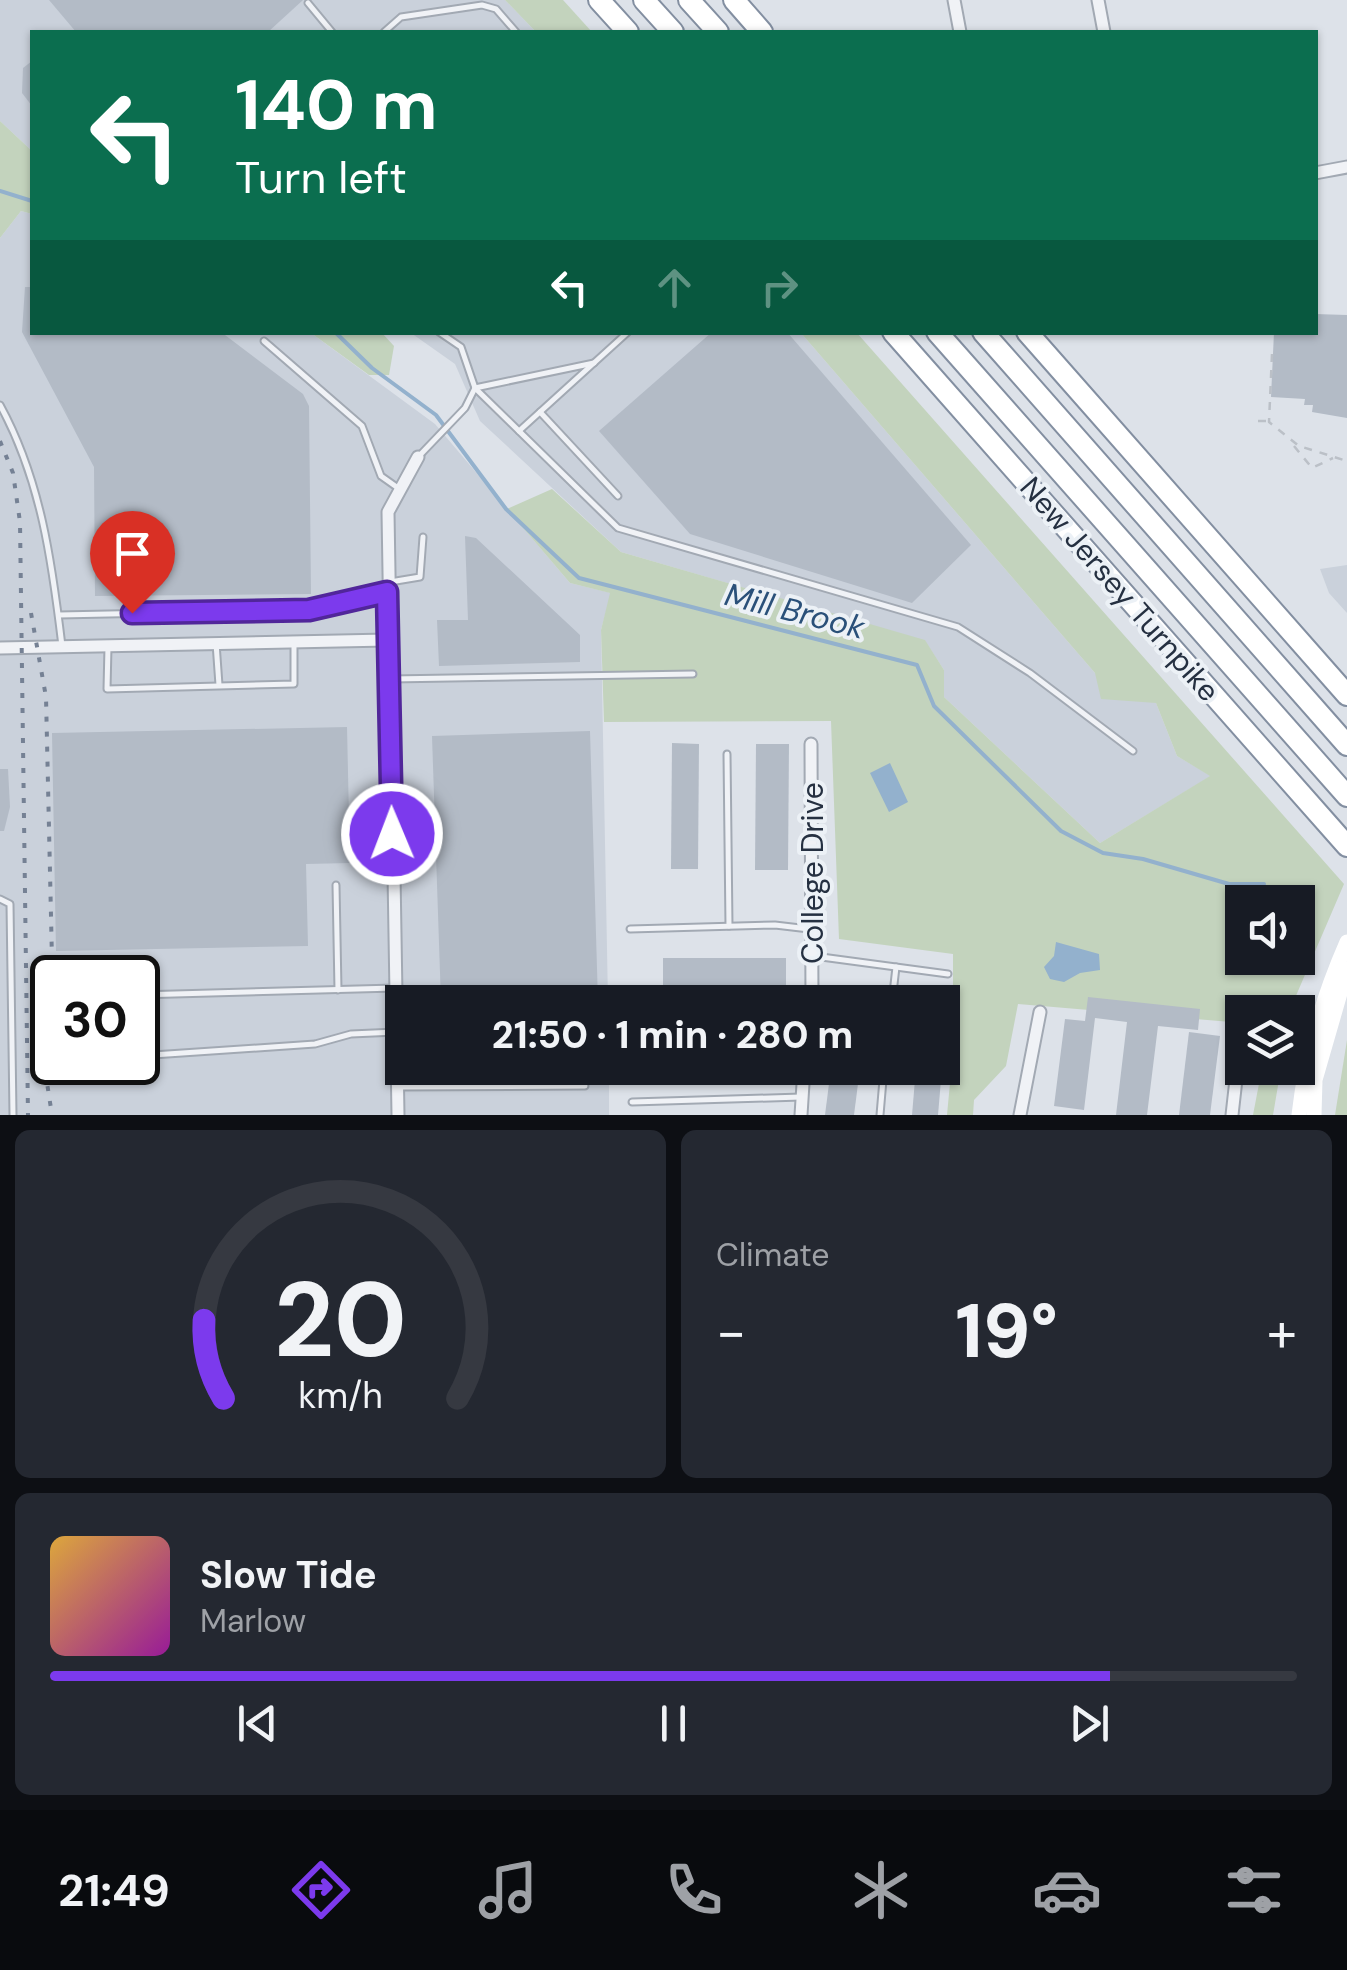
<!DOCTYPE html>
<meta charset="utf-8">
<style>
body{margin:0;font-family:"DM Sans",sans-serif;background:#242831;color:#f1f3f6;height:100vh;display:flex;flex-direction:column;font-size:38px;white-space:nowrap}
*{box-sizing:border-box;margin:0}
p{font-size:32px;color:#9ea1a6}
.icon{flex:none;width:55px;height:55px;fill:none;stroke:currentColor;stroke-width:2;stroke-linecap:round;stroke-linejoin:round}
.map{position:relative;height:1115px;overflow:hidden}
.sheet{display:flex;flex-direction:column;gap:15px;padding:15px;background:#0d0f14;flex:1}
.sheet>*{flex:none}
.banner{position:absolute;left:30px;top:30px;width:1288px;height:305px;border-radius:0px;box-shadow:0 2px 8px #0004;background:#0b6e4f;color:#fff;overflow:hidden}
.tools{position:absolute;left:1225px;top:885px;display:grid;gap:20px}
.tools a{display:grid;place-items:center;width:90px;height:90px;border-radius:0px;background:#171b24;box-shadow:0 2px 8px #0004;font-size:50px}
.speed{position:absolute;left:30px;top:955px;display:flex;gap:20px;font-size:50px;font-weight:700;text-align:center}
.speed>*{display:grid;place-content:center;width:130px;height:130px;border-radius:50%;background:#171b24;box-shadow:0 2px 8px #0004;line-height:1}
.speed .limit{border:5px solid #111;border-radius:15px;background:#fff;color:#111}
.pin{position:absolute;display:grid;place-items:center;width:85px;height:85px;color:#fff;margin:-102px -42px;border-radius:50% 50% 50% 0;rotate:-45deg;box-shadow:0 0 10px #0007}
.pin .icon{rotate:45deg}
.me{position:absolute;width:110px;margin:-55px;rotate:359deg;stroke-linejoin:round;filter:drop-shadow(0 0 8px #0008)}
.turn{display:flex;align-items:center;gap:35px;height:210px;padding:0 40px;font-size:45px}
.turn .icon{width:130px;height:130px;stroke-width:2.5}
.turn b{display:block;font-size:70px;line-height:85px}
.lanes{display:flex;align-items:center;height:95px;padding:0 40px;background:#0003;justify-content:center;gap:50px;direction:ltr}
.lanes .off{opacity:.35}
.big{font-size:75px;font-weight:800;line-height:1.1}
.sheet .widget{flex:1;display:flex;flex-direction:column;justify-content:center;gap:15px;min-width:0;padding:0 35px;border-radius:15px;background:#242831}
.sheet .dial{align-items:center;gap:0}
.dial svg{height:260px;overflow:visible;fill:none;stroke:#363941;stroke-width:7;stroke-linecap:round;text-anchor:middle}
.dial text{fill:#f1f3f6;stroke:none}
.song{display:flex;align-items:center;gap:30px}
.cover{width:120px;height:120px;border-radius:15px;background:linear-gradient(135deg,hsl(40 70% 55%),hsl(300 70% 35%))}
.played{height:10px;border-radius:5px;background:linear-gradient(90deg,#7c3aed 85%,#363941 85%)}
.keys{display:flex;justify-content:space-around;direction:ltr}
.heat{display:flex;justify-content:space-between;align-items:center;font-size:55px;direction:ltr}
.sheet .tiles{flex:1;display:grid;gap:15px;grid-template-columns:1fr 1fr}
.widget:last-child{grid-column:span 2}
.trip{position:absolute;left:385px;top:985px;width:575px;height:100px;border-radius:0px;background:#171b24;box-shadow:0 2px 8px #0004;font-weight:800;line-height:100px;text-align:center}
.menu{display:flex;height:160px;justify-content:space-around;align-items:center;background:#090b0e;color:#9ea1a6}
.menu .icon{width:70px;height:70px}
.menu .selected{color:#7c3aed}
.menu b{font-size:45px;color:#f1f3f6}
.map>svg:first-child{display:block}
</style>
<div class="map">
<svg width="1347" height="1115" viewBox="0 0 1347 1115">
<rect width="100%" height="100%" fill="#dde2e9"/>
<!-- built -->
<g fill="#cad1db" fill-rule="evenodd">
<path d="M0 0H505L536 32H32V151L0 121Z"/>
<path d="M21 211 32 214V332L311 333 435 424 570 583 611 593 601 630 608 1002H402V1068H609V1115H0V238ZM52 978H138V1062H52Z"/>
<path d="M411 333H801L1095 673 1156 703 1177 756 1211 776 1100 843 944 697V670L925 641 621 552 480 421 455 364Z"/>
<path d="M1347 565V613L1329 593 1320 569Z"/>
</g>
<!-- green -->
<g fill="#c3d3bd" fill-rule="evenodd">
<path d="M505 0H563L592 32H536Z"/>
<path d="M0 121 32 151V214L21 211 0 238Z"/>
<path d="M311 333H382L394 346 389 375H369Z"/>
<path d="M801 333H857L1344 884 1289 1012H1242V1027L1231 1022 1018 1004 1006 1066 974 1100 973 1115H947L953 1051V954L839 939 831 721 604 722 601 630 610 593 570 583 507 509 552 489 621 552 925 640 944 670V697L1100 843 1210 776 1177 756 1156 703 1101 699 1095 673ZM1242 902H1298V958H1242Z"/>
<path d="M1347 1040V1115H1335Z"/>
<path d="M1262 1068H1281L1273 1115H1253Z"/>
</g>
<!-- water -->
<g fill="#93b1cd">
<path d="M890 763 908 802 889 812 870 773Z"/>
<path d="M1056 942 1099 954 1100 970 1080 973 1064 982 1050 979 1044 967 1054 956Z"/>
</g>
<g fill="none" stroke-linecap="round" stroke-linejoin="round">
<!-- stream -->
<g stroke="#93b1cd" stroke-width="4">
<path d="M0 191 32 201"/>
<path d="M335 332 372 368 436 415 506 509 579 578 917 665 934 706 1061 831 1103 853 1143 859 1229 884H1264"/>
</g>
</g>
<!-- building -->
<g fill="#b3bbc6">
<path d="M49 0H303L268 32H76Z"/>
<path d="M32 61V106L22 93 23 68Z"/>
<path d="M25 287H32V332H221L303 394 309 406 311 594 95 596 94 467 22 332Z"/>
<path d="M1315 314 1347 315V418L1312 412 1313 405H1304L1305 399 1271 397 1274 332H1315Z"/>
<path d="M712 332H787L971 545 912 603 690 534 599 431Z"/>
<path d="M465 536 476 538 580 635V662L439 666 437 620H468Z"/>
<path d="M347 727 350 863 306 864 308 946 56 951 52 733Z"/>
<path d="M590 731 598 1002H441L432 736Z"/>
<path d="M672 743 699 744 698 869H671Z"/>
<path d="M756 744H789L788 870H755Z"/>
<path d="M0 769H8L10 807 4 831H0Z"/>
<rect x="663" y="958" width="123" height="29"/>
<path d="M1088 997 1200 1009 1198 1030 1158 1026 1147 1115H1116L1127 1022 1095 1018 1084 1110 1054 1106 1065 1019 1085 1021Z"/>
<path d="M1189 1032 1220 1036 1210 1115H1179Z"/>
<path d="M831 1068H860L854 1115H825Z"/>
<path d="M916 1068H942L938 1115H912Z"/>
</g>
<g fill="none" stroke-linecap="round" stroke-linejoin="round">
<!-- service casing -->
<g stroke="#a2a9b3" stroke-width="9">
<g id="service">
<path d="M308 3 332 32"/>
<path d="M384 32 401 17 482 5 496 9 516 32"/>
<path d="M264 341 362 426 381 476 398 488"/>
<path d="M475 388 618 528 958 627 1030 673 1133 751"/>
<path d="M475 388 594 363"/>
<path d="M0 405C41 480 52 562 62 646"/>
<path d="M540 412 618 496"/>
<path d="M519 431 628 332"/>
<path d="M420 455 465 408 475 388 461 347 439 332"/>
<path d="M390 582 420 577 423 537"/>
<path d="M59 615 309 610 387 592"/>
<path d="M216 643 219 685"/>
<path d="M108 647 107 689 294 684V644"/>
<path d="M391 679 693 674"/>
<path d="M727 754 729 926"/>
<path d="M336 885 338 990"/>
<path d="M0 899 10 904 13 1115"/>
<path d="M630 929 775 925 809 929"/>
<path d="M814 956 948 974"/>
<path d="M138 995 395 988"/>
<path d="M892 1002 896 967"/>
<path d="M138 1056 315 1044 351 1034 396 1032"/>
<path d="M398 1087 585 1086"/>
<path d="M632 1102 801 1097"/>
<path d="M880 1115 884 1068"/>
</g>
</g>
<!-- minor casing -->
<g stroke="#a2a9b3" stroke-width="15">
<g id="minor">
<path d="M954 0 960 32"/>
<path d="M1098 0 1104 32"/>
<path d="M1315 173 1347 167"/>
<path d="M0 648 387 640"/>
<path d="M811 744 812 1002"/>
<path d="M398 1115 388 512 418 457"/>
<path d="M801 1115 804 1068"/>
<path d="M1020 1115 1040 1012"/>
<path d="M1232 1115 1241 1035"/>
</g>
</g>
<!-- motorway casing -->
<g stroke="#838fa1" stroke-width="24">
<g id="motorway">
<path d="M599 0 628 32"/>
<path d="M644 0 673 32"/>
<path d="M689 0 718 32"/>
<path d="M734 0 762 32"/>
<path d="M893 332 1347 846"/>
<path d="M937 332 1347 796"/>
<path d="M983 332 1347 745"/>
<path d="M1027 332 1347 695"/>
</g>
</g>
<!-- path -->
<g stroke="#bbc0c7" stroke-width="2.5" stroke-dasharray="8 8" stroke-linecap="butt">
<path d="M1272 354 1269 422 1299 446 1347 461"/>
<path d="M1258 421H1267"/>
<path d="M1294 446 1312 468 1333 458"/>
</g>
<!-- service -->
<use href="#service" stroke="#f0f2f6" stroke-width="5"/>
<!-- minor -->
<use href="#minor" stroke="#f0f2f6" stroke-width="11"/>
<!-- secondary -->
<g stroke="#fff" stroke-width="15">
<path d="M1299 1115C1306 1053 1322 999 1347 942"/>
<path d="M1314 1115 1315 1080 1347 969"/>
</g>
<!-- motorway -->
<use href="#motorway" stroke="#fff" stroke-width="20"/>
<!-- rail -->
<g stroke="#758194" stroke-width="4" stroke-dasharray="5 10" stroke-linecap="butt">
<path d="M0 441 13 473 20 522 28 1115"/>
<path d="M31 613 46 697 52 960"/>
<path d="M36 1012 52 1115"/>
</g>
</g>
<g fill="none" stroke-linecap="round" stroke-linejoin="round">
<!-- route casing -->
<g stroke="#51269a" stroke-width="25">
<path id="route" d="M132 613 309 610 387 592 392 834"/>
</g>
<!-- route -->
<use href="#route" stroke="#7c3aed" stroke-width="18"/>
</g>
<g text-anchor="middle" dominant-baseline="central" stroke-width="8" stroke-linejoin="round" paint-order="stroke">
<!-- street labels -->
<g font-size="30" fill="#253041" stroke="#ecf1f6">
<text transform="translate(1120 589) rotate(49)">New Jersey Turnpike</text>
<text transform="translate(812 873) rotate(-90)">College Drive</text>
</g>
<!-- water labels -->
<g font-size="32" font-style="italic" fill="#2a5079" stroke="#ecf1f6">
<text transform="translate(795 611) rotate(14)">Mill Brook</text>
</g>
</g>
</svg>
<div class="tools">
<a><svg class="icon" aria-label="sound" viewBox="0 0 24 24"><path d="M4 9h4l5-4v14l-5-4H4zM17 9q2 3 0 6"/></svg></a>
<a><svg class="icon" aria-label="layers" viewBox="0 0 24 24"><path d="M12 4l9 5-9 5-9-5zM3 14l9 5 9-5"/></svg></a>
</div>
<div class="speed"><div class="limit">30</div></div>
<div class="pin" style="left:132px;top:613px;background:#d93025"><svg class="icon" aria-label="arrive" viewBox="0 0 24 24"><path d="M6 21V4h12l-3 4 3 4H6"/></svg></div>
<svg class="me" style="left:392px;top:834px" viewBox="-20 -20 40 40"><circle r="17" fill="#7c3aed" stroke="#fff" stroke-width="3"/><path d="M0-11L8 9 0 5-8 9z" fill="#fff"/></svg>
<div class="trip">21:50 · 1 min · 280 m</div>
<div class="banner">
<div class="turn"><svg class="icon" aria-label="left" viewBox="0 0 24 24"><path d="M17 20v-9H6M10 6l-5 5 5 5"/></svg><div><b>140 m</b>Turn left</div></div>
<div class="lanes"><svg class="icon" aria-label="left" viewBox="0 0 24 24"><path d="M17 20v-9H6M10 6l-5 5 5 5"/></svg><svg class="icon off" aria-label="ahead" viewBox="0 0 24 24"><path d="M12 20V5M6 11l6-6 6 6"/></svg><svg class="icon off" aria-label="right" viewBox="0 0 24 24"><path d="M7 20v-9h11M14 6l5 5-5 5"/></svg></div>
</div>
</div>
<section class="sheet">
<div class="tiles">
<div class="widget dial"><svg viewBox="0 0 100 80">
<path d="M14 69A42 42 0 1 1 86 69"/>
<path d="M14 69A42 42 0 0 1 8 45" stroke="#7c3aed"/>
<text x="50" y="56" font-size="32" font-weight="700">20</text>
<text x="50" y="72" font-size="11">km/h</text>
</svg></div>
<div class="widget"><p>Climate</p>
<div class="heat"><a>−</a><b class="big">19°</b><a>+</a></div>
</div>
<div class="widget">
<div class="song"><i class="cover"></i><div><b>Slow Tide</b><p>Marlow</p></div></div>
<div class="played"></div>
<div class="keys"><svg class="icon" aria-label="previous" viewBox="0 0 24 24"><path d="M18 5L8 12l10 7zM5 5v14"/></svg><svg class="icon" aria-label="pause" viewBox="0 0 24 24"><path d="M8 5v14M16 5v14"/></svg><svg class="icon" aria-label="next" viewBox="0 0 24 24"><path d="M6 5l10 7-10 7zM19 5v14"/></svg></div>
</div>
</div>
</section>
<nav class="menu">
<b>21:49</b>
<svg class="icon selected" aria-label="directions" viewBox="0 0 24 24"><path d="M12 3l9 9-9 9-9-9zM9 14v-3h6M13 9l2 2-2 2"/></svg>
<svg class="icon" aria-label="music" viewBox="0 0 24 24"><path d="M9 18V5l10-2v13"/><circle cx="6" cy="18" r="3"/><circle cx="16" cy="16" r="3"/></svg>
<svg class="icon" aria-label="phone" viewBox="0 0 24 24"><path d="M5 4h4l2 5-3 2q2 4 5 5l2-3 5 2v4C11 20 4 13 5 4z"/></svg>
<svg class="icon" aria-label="climate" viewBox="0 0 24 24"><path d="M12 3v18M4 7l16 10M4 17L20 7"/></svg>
<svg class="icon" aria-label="car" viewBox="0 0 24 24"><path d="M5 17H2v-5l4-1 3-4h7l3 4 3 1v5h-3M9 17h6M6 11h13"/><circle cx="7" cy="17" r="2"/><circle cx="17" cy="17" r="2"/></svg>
<svg class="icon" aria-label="filters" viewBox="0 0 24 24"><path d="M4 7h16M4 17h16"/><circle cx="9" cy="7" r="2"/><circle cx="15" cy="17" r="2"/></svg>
</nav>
